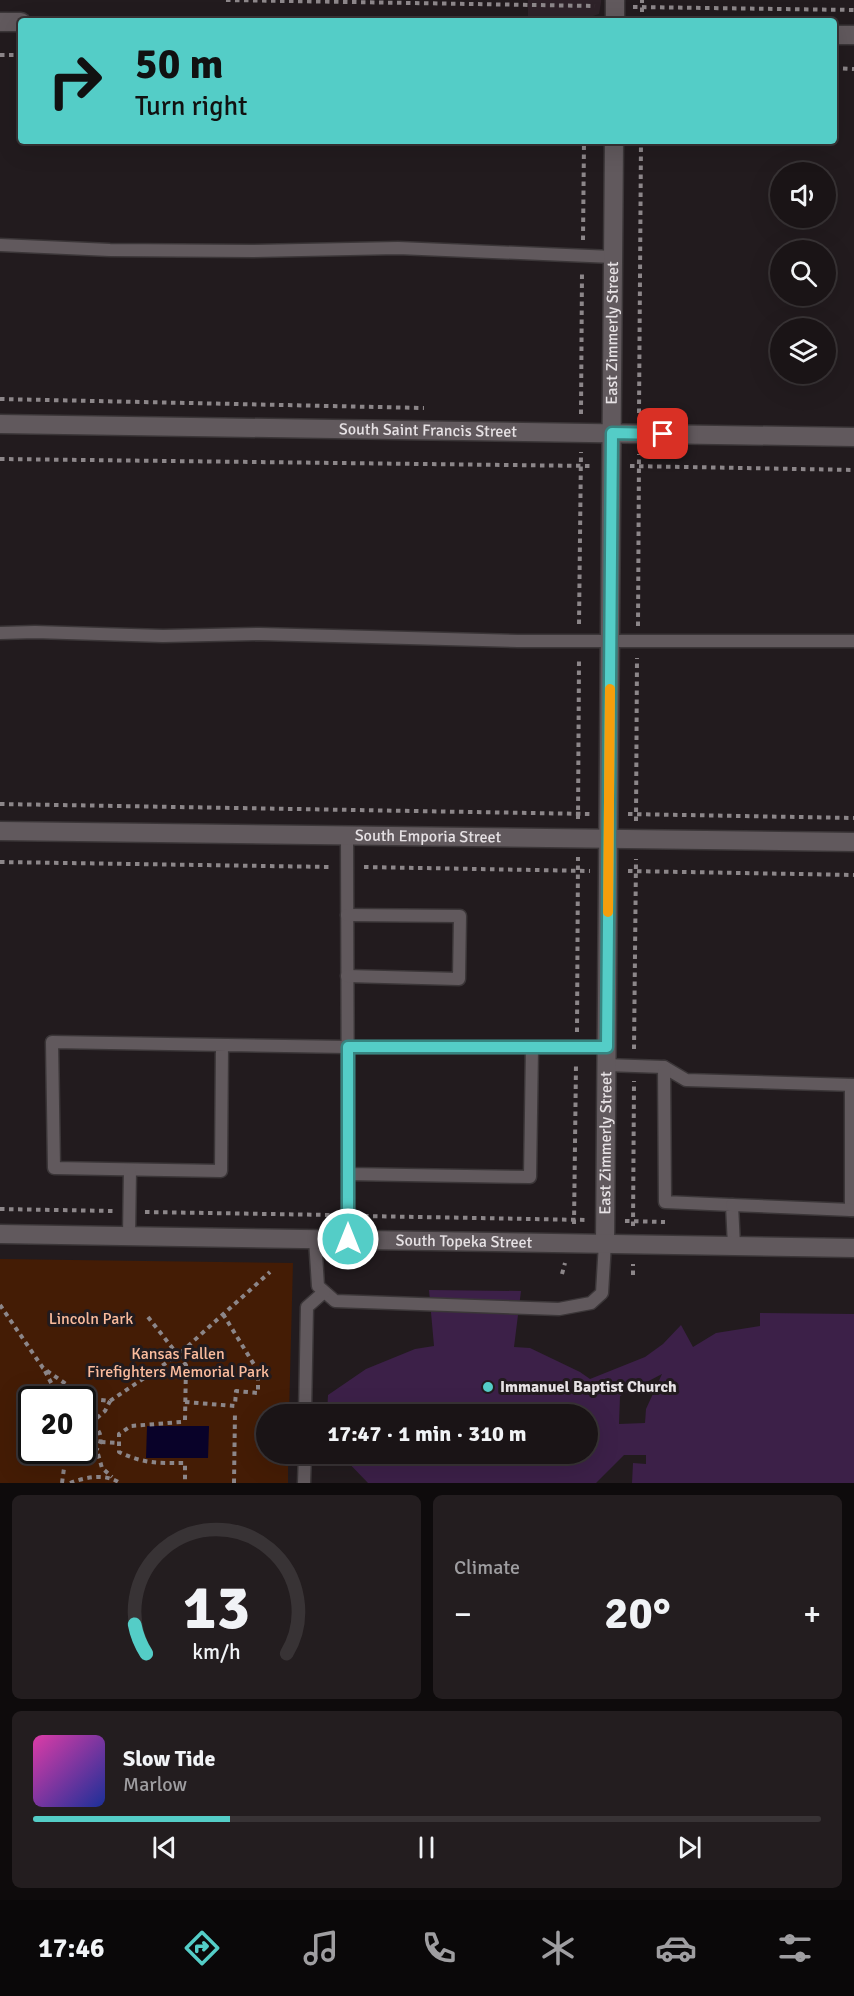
<!DOCTYPE html>
<meta charset="utf-8">
<style>
body{margin:0;font-family:Signika,sans-serif;background:#231d1f;color:#f1f3f6;height:100vh;display:flex;flex-direction:column;font-size:22px;white-space:nowrap}
*{box-sizing:border-box;margin:0}
p{font-size:20px;color:#9f9ea1}
.icon{flex:none;width:33px;height:33px;fill:none;stroke:currentColor;stroke-width:2;stroke-linecap:round;stroke-linejoin:round}
.map{position:relative;height:1483px;overflow:hidden}
.drawer{display:flex;flex-direction:column;gap:12px;padding:12px;background:#0e0b0c;flex:1}
.drawer>*{flex:none}
.banner{position:absolute;left:18px;top:18px;width:819px;height:126px;border-radius:6px;box-shadow:0 6px 24px #0002,0 0 0 2px #383335;background:#54cdc7;color:#111;overflow:hidden}
.fabs{position:absolute;left:770px;top:162px;display:grid;gap:12px}
.fabs a{display:grid;place-items:center;width:66px;height:66px;border-radius:50%;background:#1a1416;box-shadow:0 6px 24px #0002,0 0 0 2px #383335;font-size:30px}
.speed{position:absolute;left:18px;top:1386px;display:flex;gap:12px;font-size:30px;font-weight:700;text-align:center}
.speed>*{display:grid;place-content:center;width:78px;height:78px;border-radius:50%;background:#1a1416;box-shadow:0 6px 24px #0002,0 0 0 2px #383335;line-height:1}
.speed .limit{border:3px solid #111;border-radius:9px;background:#fff;color:#111}
.pin{position:absolute;display:grid;place-items:center;width:51px;height:51px;color:#fff;margin:-26px;border-radius:12px;box-shadow:0 3px 9px #0006}
.me{position:absolute;width:66px;margin:-33px;rotate:0deg;stroke-linejoin:round;filter:drop-shadow(0 0 4px #0008)}
.turn{display:flex;align-items:center;gap:21px;height:126px;padding:0 18px;font-size:27px}
.turn .icon{width:78px;height:78px;stroke-width:2.5}
.turn b{display:block;font-size:42px;line-height:51px}
.big{font-size:45px;font-weight:700;line-height:1.1}
.drawer .widget{flex:1;display:flex;flex-direction:column;justify-content:center;gap:9px;min-width:0;padding:0 21px;border-radius:9px;background:#231d1f}
.drawer .dial{align-items:center;gap:0}
.dial svg{height:156px;overflow:visible;fill:none;stroke:#383335;stroke-width:7;stroke-linecap:round;text-anchor:middle}
.dial text{fill:#f1f3f6;stroke:none}
.song{display:flex;align-items:center;gap:18px}
.cover{width:72px;height:72px;border-radius:9px;background:linear-gradient(135deg,hsl(320 70% 55%),hsl(230 70% 35%))}
.played{height:6px;border-radius:3px;background:linear-gradient(90deg,#54cdc7 25%,#383335 25%)}
.keys{display:flex;justify-content:space-around;direction:ltr}
.heat{display:flex;justify-content:space-between;align-items:center;font-size:33px;direction:ltr}
.drawer .tiles{flex:1;display:grid;gap:12px;grid-template-columns:1fr 1fr}
.widget:last-child{grid-column:span 2}
.trip{position:absolute;left:256px;top:1404px;width:342px;height:60px;border-radius:30px;background:#1a1416;box-shadow:0 6px 24px #0002,0 0 0 2px #383335;font-weight:700;line-height:60px;text-align:center}
.dock{display:flex;height:96px;justify-content:space-around;align-items:center;background:#0a0809;color:#9f9ea1}
.dock .icon{width:42px;height:42px}
.dock .selected{color:#54cdc7}
.dock b{font-size:27px;color:#f1f3f6}
.map>svg:first-child{display:block}
</style>
<div class="map">
<svg width="854" height="1483" viewBox="0 0 854 1483">
<rect width="100%" height="100%" fill="#221b1e"/>
<!-- built -->
<path fill="#2e2229" d="M528 0H601V3L599 14 590 17 528 18Z"/>
<!-- green -->
<path fill="#441c05" fill-rule="evenodd" d="M0 1259 293 1263 289 1414H267V1454H288V1483H0ZM32 1400H82V1450H32Z"/>
<!-- water -->
<path fill="#090229" d="M147 1426H209L208 1458H146Z"/>
<!-- building -->
<path fill="#3c2048" fill-rule="evenodd" d="M429 1290 521 1291 514 1347 530 1348 580 1372 590 1379 645 1357 663 1344 681 1325 693 1347 716 1333 760 1326V1313L854 1314V1483H632L633 1463 646 1464V1455H624L596 1483H368L340 1454H588V1414H327L328 1395 366 1369 415 1349 434 1346ZM662 1374 646 1409 645 1423 619 1424 620 1396Z"/>
<g fill="none" stroke-linecap="round" stroke-linejoin="round">
<!-- lane casing -->
<g stroke="#3b3638" stroke-width="15">
<g id="lane">
<path d="M0 245 110 250 252 251 398 248 613 257"/>
<path d="M0 633 35 632 163 636 260 634 518 641H854"/>
<path d="M347 835 348 1174 530 1177 532 1048"/>
<path d="M347 915 460 916 459 979 347 976"/>
<path d="M222 1045 221 1171 54 1168 52 1042 348 1047H607"/>
<path d="M606 1065 664 1067 686 1080 854 1085"/>
<path d="M664 1067 665 1202 732 1205 734 1246"/>
<path d="M851 1085V1210H854"/>
<path d="M348 1174V1239"/>
<path d="M732 1205 851 1210"/>
<path d="M129 1236 130 1170"/>
<path d="M315 1239 318 1286 335 1301 559 1309 591 1303 602 1293 605 1243"/>
<path d="M305 1414 307 1307 324 1292"/>
<path d="M304 1483 305 1454"/>
</g>
</g>
<!-- street casing -->
<g stroke="#3b3638" stroke-width="21">
<g id="street">
<path d="M615 21V0"/>
<path d="M0 22H21"/>
<path d="M834 35H854"/>
<path id="s1" d="M0 424 854 437"/>
<path id="s2" d="M605 1243 614 141"/>
</g>
</g>
<!-- secondary casing -->
<g stroke="#3b3638" stroke-width="21">
<g id="secondary">
<path id="s3" d="M0 831 854 842"/>
<path id="s4" d="M0 1234 854 1248"/>
</g>
</g>
<!-- path -->
<g stroke="#8c8689" stroke-width="4" stroke-dasharray="4.5 4.5" stroke-linecap="butt">
<path d="M226 0 595 6"/>
<path d="M633 7 854 10"/>
<path d="M642 21V0"/>
<path d="M0 55H21"/>
<path d="M834 68 854 69"/>
<path d="M583 240 584 141"/>
<path d="M0 399 424 408"/>
<path d="M639 413 641 141"/>
<path d="M581 414 582 272"/>
<path d="M0 459 592 466"/>
<path d="M630 466 854 470"/>
<path d="M579 624 581 452"/>
<path d="M638 626 639 454"/>
<path d="M0 804 590 814"/>
<path d="M628 814 854 818"/>
<path d="M578 819 579 659"/>
<path d="M636 821 637 658"/>
<path d="M0 862 332 867"/>
<path d="M364 867 590 871"/>
<path d="M628 871 854 875"/>
<path d="M577 1032 578 857"/>
<path d="M634 1049 636 859"/>
<path d="M0 1209 113 1211"/>
<path d="M145 1212 332 1215"/>
<path d="M364 1216 587 1220"/>
<path d="M625 1221 665 1222"/>
<path d="M574 1224 576 1064"/>
<path d="M633 1226 634 1081"/>
<path d="M562 1274 565 1263"/>
<path d="M633 1275V1264"/>
<path d="M0 1305 43 1368 86 1398 110 1401 178 1355 148 1317"/>
<path d="M223 1314 258 1371V1393L236 1391 235 1405"/>
<path d="M45 1371 60 1400"/>
<path d="M185 1402 235 1406"/>
<path d="M185 1420 186 1365 178 1355 270 1272"/>
<path d="M181 1422 131 1426 119 1434V1452C144 1464 158 1463 185 1463V1483"/>
<path d="M90 1424 105 1411 110 1401"/>
<path d="M101 1442 118 1443"/>
<path d="M57 1450C77 1483 128 1433 82 1421"/>
<path d="M98 1454 102 1468 112 1477"/>
<path d="M62 1483 65 1461"/>
<path d="M70 1483C86 1477 105 1473 120 1483"/>
<path d="M234 1483 235 1412"/>
</g>
<!-- lane -->
<use href="#lane" stroke="#61595d" stroke-width="12"/>
<!-- street -->
<use href="#street" stroke="#61595d" stroke-width="18"/>
<!-- secondary -->
<use href="#secondary" stroke="#61595d" stroke-width="18"/>
</g>
<g fill="none" stroke-linecap="round" stroke-linejoin="round">
<!-- route casing -->
<g stroke="#378581" stroke-width="15">
<path id="route" d="M348 1239V1047H607L612 433 663 434"/>
</g>
<!-- route -->
<use href="#route" stroke="#54cdc7" stroke-width="10"/>
<!-- slow -->
<path stroke="#f59e0b" stroke-width="10" d="M608 912 610 689"/>
</g>
<!-- markers -->
<circle fill="#54cdc7" stroke="#221b1e" stroke-width="2" cx="488" cy="1387" r="6"/>
<g text-anchor="middle" dominant-baseline="central" stroke-width="6" stroke-linejoin="round" paint-order="stroke">
<!-- street labels -->
<g font-size="16" fill="#e6e1e4" stroke="#221b1e">
<text stroke="none"><textPath href="#s2" startOffset="910">East Zimmerly Street</textPath></text>
<text stroke="none"><textPath href="#s1" startOffset="428">South Saint Francis Street</textPath></text>
<text stroke="none"><textPath href="#s3" startOffset="428">South Emporia Street</textPath></text>
<text stroke="none"><textPath href="#s2" startOffset="100">East Zimmerly Street</textPath></text>
<text stroke="none"><textPath href="#s4" startOffset="464">South Topeka Street</textPath></text>
</g>
<!-- park labels -->
<g font-size="16" fill="#fbbc9d" stroke="#221b1e">
<text x="91" y="1319">Lincoln Park</text>
<text x="178" y="1354">Kansas Fallen<tspan x="178" dy="18">Firefighters Memorial Park</tspan></text>
</g>
<!-- poi labels -->
<g font-size="16" font-weight="bold" fill="#e6e1e4" stroke="#221b1e" text-anchor="start">
<text x="500" y="1387">Immanuel Baptist Church</text>
</g>
</g>
</svg>
<div class="fabs">
<a><svg class="icon" aria-label="sound" viewBox="0 0 24 24"><path d="M4 9h4l5-4v14l-5-4H4zM17 9q2 3 0 6"/></svg></a>
<a><svg class="icon" aria-label="search" viewBox="0 0 24 24"><circle cx="10" cy="10" r="6"/><path d="M15 15l6 6"/></svg></a>
<a><svg class="icon" aria-label="layers" viewBox="0 0 24 24"><path d="M12 4l9 5-9 5-9-5zM3 14l9 5 9-5"/></svg></a>
</div>
<div class="speed"><div class="limit">20</div></div>
<div class="pin" style="left:663px;top:434px;background:#d93025"><svg class="icon" aria-label="arrive" viewBox="0 0 24 24"><path d="M6 21V4h12l-3 4 3 4H6"/></svg></div>
<svg class="me" style="left:348px;top:1239px" viewBox="-20 -20 40 40"><circle r="17" fill="#54cdc7" stroke="#fff" stroke-width="3"/><path d="M0-11L8 9 0 5-8 9z" fill="#fff"/></svg>
<div class="trip">17:47 · 1 min · 310 m</div>
<div class="banner">
<div class="turn"><svg class="icon" aria-label="right" viewBox="0 0 24 24"><path d="M7 20v-9h11M14 6l5 5-5 5"/></svg><div><b>50 m</b>Turn right</div></div>
</div>
</div>
<section class="drawer">
<div class="tiles">
<div class="widget dial"><svg viewBox="0 0 100 80">
<path d="M14 69A42 42 0 1 1 86 69"/>
<path d="M14 69A42 42 0 0 1 8 54" stroke="#54cdc7"/>
<text x="50" y="56" font-size="32" font-weight="700">13</text>
<text x="50" y="72" font-size="11">km/h</text>
</svg></div>
<div class="widget"><p>Climate</p>
<div class="heat"><a>−</a><b class="big">20°</b><a>+</a></div>
</div>
<div class="widget">
<div class="song"><i class="cover"></i><div><b>Slow Tide</b><p>Marlow</p></div></div>
<div class="played"></div>
<div class="keys"><svg class="icon" aria-label="previous" viewBox="0 0 24 24"><path d="M18 5L8 12l10 7zM5 5v14"/></svg><svg class="icon" aria-label="pause" viewBox="0 0 24 24"><path d="M8 5v14M16 5v14"/></svg><svg class="icon" aria-label="next" viewBox="0 0 24 24"><path d="M6 5l10 7-10 7zM19 5v14"/></svg></div>
</div>
</div>
</section>
<nav class="dock">
<b>17:46</b>
<svg class="icon selected" aria-label="directions" viewBox="0 0 24 24"><path d="M12 3l9 9-9 9-9-9zM9 14v-3h6M13 9l2 2-2 2"/></svg>
<svg class="icon" aria-label="music" viewBox="0 0 24 24"><path d="M9 18V5l10-2v13"/><circle cx="6" cy="18" r="3"/><circle cx="16" cy="16" r="3"/></svg>
<svg class="icon" aria-label="phone" viewBox="0 0 24 24"><path d="M5 4h4l2 5-3 2q2 4 5 5l2-3 5 2v4C11 20 4 13 5 4z"/></svg>
<svg class="icon" aria-label="climate" viewBox="0 0 24 24"><path d="M12 3v18M4 7l16 10M4 17L20 7"/></svg>
<svg class="icon" aria-label="car" viewBox="0 0 24 24"><path d="M5 17H2v-5l4-1 3-4h7l3 4 3 1v5h-3M9 17h6M6 11h13"/><circle cx="7" cy="17" r="2"/><circle cx="17" cy="17" r="2"/></svg>
<svg class="icon" aria-label="filters" viewBox="0 0 24 24"><path d="M4 7h16M4 17h16"/><circle cx="9" cy="7" r="2"/><circle cx="15" cy="17" r="2"/></svg>
</nav>
